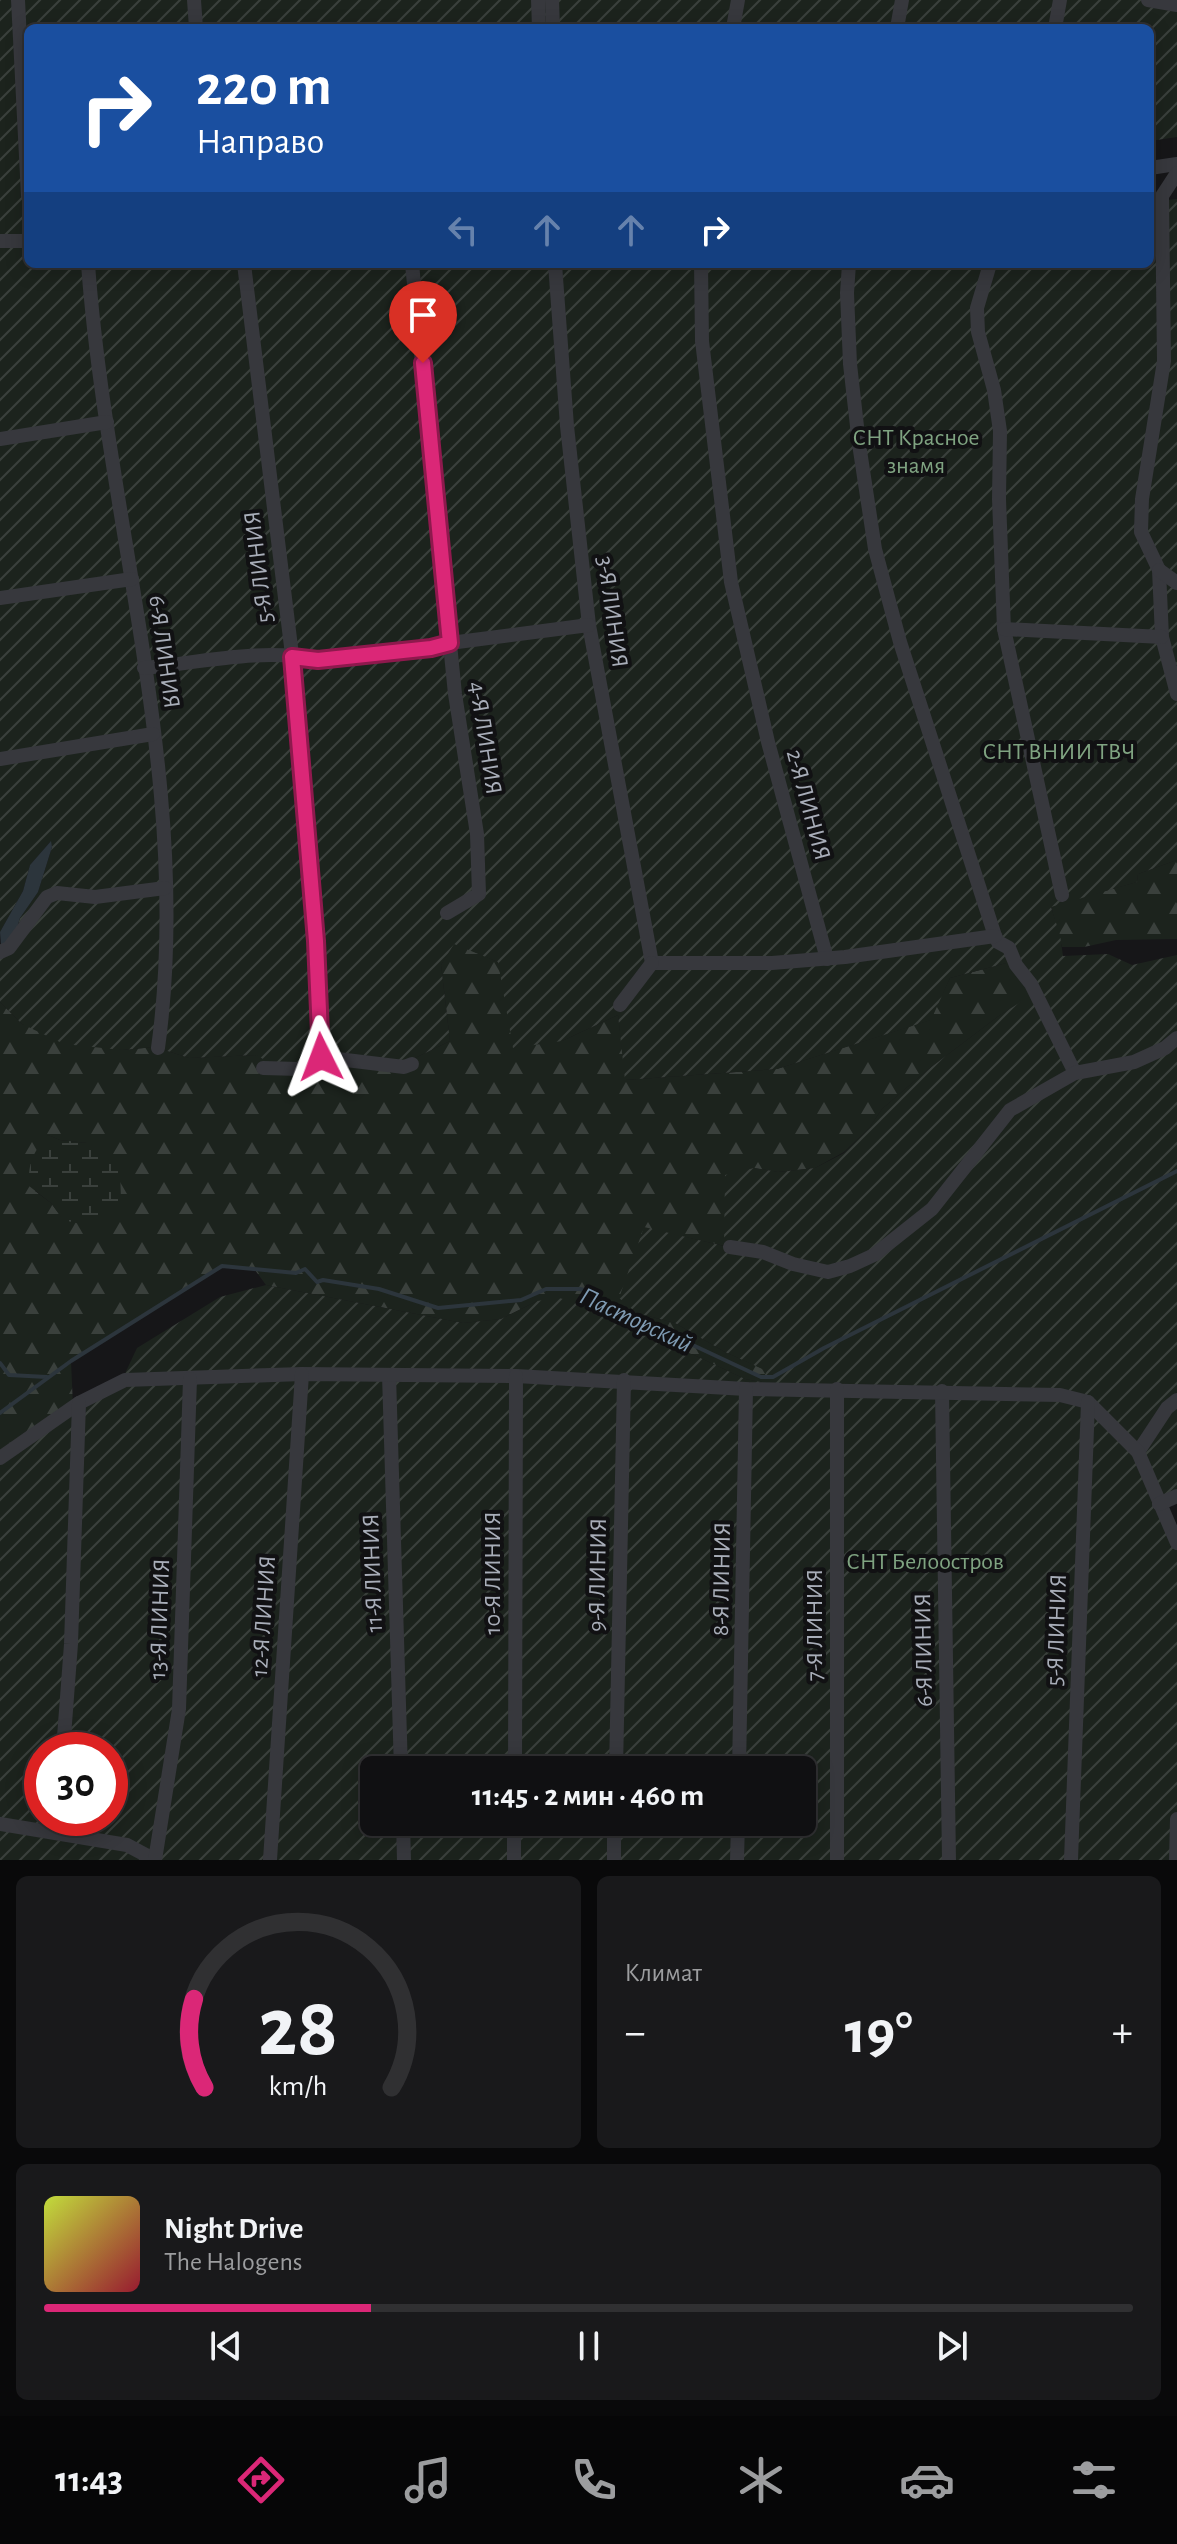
<!DOCTYPE html>
<html lang="ru">
<meta charset="utf-8">
<style>
body{margin:0;font-family:"Alegreya Sans",sans-serif;background:#19191b;color:#f1f3f6;height:100vh;display:flex;flex-direction:column;font-size:30px;white-space:nowrap}
*{box-sizing:border-box;margin:0}
p{font-size:26px;color:#9c9d9f}
.icon{flex:none;width:44px;height:44px;fill:none;stroke:currentColor;stroke-width:2;stroke-linecap:round;stroke-linejoin:round}
.map{position:relative;height:1860px;overflow:hidden}
.sheet{display:flex;flex-direction:column;gap:16px;padding:16px;background:#09090a;flex:1}
.sheet>*{flex:none}
.hud{position:absolute;left:24px;top:24px;width:1130px;height:244px;border-radius:12px;box-shadow:0 4px 20px #0003,0 0 0 2px #303032;background:#1a4fa0;color:#fff;overflow:hidden}
.speed{position:absolute;left:24px;top:1732px;display:flex;gap:16px;font-size:40px;font-weight:700;text-align:center}
.speed>*{display:grid;place-content:center;width:104px;height:104px;border-radius:50%;background:#101012;box-shadow:0 4px 20px #0003,0 0 0 2px #303032;line-height:1}
.speed .limit{border:12px solid #d22;background:#fff;color:#111}
.pin{position:absolute;display:grid;place-items:center;width:68px;height:68px;color:#fff;margin:-82px -34px;border-radius:50% 50% 50% 0;rotate:-45deg;box-shadow:0 0 8px #0007}
.pin .icon{rotate:45deg}
.me{position:absolute;width:88px;margin:-44px;rotate:357deg;stroke-linejoin:round;filter:drop-shadow(0 0 6px #0008)}
.turn{display:flex;align-items:center;gap:28px;height:168px;padding:0 40px;font-size:36px}
.turn .icon{width:104px;height:104px;stroke-width:2.5}
.turn b{display:block;font-size:56px;line-height:68px}
.lanes{display:flex;align-items:center;height:76px;padding:0 40px;background:#0003;justify-content:center;gap:40px;direction:ltr}
.lanes .off{opacity:.35}
.big{font-size:60px;font-weight:700;line-height:1.1}
.sheet .tile{flex:1;display:flex;flex-direction:column;justify-content:center;gap:12px;min-width:0;padding:0 28px;border-radius:12px;background:#19191b}
.sheet .dial{align-items:center;gap:0}
.dial svg{height:208px;overflow:visible;fill:none;stroke:#303032;stroke-width:7;stroke-linecap:round;text-anchor:middle}
.dial text{fill:#f1f3f6;stroke:none}
.song{display:flex;align-items:center;gap:24px}
.cover{width:96px;height:96px;border-radius:12px;background:linear-gradient(135deg,hsl(70 70% 55%),hsl(350 70% 35%))}
.played{height:8px;border-radius:4px;background:linear-gradient(90deg,#db2777 30%,#303032 30%)}
.keys{display:flex;justify-content:space-around;direction:ltr}
.heat{display:flex;justify-content:space-between;align-items:center;font-size:44px;direction:ltr}
.sheet .tiles{flex:1;display:grid;gap:16px;grid-template-columns:1fr 1fr}
.tile:last-child{grid-column:span 2}
.trip{position:absolute;left:360px;top:1756px;width:456px;height:80px;border-radius:12px;background:#101012;box-shadow:0 4px 20px #0003,0 0 0 2px #303032;font-weight:700;line-height:80px;text-align:center}
.tab-bar{display:flex;height:128px;justify-content:space-around;align-items:center;background:#060607;color:#9c9d9f}
.tab-bar .icon{width:56px;height:56px}
.tab-bar .active{color:#db2777}
.tab-bar b{font-size:36px;color:#f1f3f6}
.map>svg:first-child{display:block}
</style>
<div class="map">
<svg width="1177" height="1860" viewBox="0 0 1177 1860">
<defs>
<pattern id="forest-firs" width="22" height="20" patternUnits="userSpaceOnUse" patternTransform="scale(2)"><rect width="22" height="20" fill="#1c231d"/><path d="M5 1l3.5 6h-7zM16 11l3.5 6h-7z" fill="#3a403c"/></pattern>
<pattern id="wetland-marsh" width="20" height="14" patternUnits="userSpaceOnUse" patternTransform="scale(2)"><rect width="20" height="14" fill="#1c231d"/><path d="M1 5h8M5 5V1M11 12h8M15 12V8" fill="none" stroke="#3a403c"/></pattern>
<pattern id="garden-furrows" width="10" height="10" patternUnits="userSpaceOnUse" patternTransform="scale(2)"><rect width="10" height="10" fill="#1c231d"/><path d="M-1 1l2-2M0 10L10 0M9 11l2-2" fill="none" stroke="#3a403c"/></pattern>
</defs>
<rect width="100%" height="100%" fill="#161618"/>
<!-- forest -->
<g fill="url(#forest-firs)" fill-rule="evenodd">
<path d="M1177 860V939L1116 940 1084 947H1062L1051 906 1137 882 1138 874Z"/>
<path d="M454 943 498 962 562 1041 618 1015 626 1080 777 1069 930 1020 950 978 1014 961 1035 994 1000 1015 926 1071 882 1109 869 1128 844 1152 815 1168 778 1172 754 1168 725 1246 644 1228 637 1313 675 1323 725 1352 768 1371 761 1382 745 1379 694 1355 664 1345 591 1306 537 1301 501 1319 463 1323 266 1285 255 1270 223 1266 71 1361 73 1407 0 1458V1002L22 1024 122 1050 155 1047 189 1058 257 1055 310 1065 413 1059 450 1041 441 965ZM48 1135 60 1140 87 1143 63 1219 51 1203 35 1191Z"/>
</g>
<!-- wetland -->
<path fill="url(#wetland-marsh)" d="M48 1135 60 1140 87 1143 120 1170 121 1200 99 1228 63 1220 51 1203 29 1186C28 1163 33 1152 48 1135Z"/>
<!-- garden -->
<path fill="url(#garden-furrows)" fill-rule="evenodd" d="M0 0H1177V137L1150 141V28H28V264H1150V202L1177 199V860L1138 874 1137 882 1051 907 1060 935 1063 956 1108 954 1132 965 1177 955V1497L1160 1505 1177 1543V1860H0V1458L121 1382 137 1348 220 1297 266 1285 463 1323 501 1319 537 1301 559 1298 591 1306 664 1345 694 1355 745 1379 761 1382 767 1371 725 1352 675 1323 637 1313 619 1298 644 1227 724 1246 725 1175 754 1168 779 1172 815 1168 844 1153 869 1128 882 1109 926 1071 1000 1015 1035 993 1014 961 950 978 931 1020 777 1069 625 1080 618 1015 562 1041 513 1048 498 962 454 944 441 965 450 1041 413 1059 410 1065 341 1060 276 1068 257 1055 189 1058 155 1047 122 1050 64 1044 22 1024 0 1002V944L1 946 15 934 20 918 38 892 52 847 50 842 30 865 23 891 0 932ZM42 1750H110V1818H42ZM374 1770H802V1822H374Z"/>
<!-- water -->
<path fill="#2c353c" d="M51 841 52 847 38 892 20 918 15 934 6 945 1 946 0 932 23 891 30 865Z"/>
<g fill="none" stroke-linecap="round" stroke-linejoin="round">
<!-- stream -->
<g stroke="#2c353c" stroke-width="4">
<path d="M0 1363 9 1375 47 1377"/>
<path d="M0 1413 71 1361 222 1266 296 1273 305 1269 317 1282 323 1280 379 1289 438 1308 521 1300 546 1289H580L591 1292 636 1322 667 1330 672 1338 682 1340 761 1377H773L824 1348 1177 1171"/>
</g>
<!-- street -->
<g stroke="#37383d" stroke-width="14">
<path d="M18 0 28 196"/>
<path d="M194 0 196 28"/>
<path d="M538 0 539 28"/>
<path d="M552 0 553 28"/>
<path d="M1148 0 1177 5"/>
<path d="M733 28 738 0"/>
<path d="M897 28 902 0"/>
<path d="M1055 28 1060 0"/>
<path d="M1150 168 1177 164"/>
<path d="M1177 173 1162 196 1164 361 1142 499 1141 532 1159 570 1162 637 1177 694"/>
<path d="M0 241H28"/>
<path d="M88 264C107 524 194 786 158 1048"/>
<path d="M244 264 293 663 316 941 321 1057"/>
<path d="M412 264 455 694 477 834 479 894 447 913"/>
<path d="M555 264 567 426 589 625 652 963"/>
<path d="M701 264 702 341 731 582 768 742 827 959"/>
<path d="M849 264 847 293 850 364 859 444 875 549 900 642 995 936 998 942 1009 948 1016 965 1031 984 1075 1073"/>
<path d="M990 264 977 308 978 332 994 390 1000 431 999 499 1004 629 1062 895"/>
<path d="M0 439 107 422"/>
<path d="M1159 570 1177 583"/>
<path d="M0 598 132 579"/>
<path d="M1004 629 1162 637"/>
<path d="M144 668C197 663 266 647 318 660L431 648 450 643 589 625"/>
<path d="M0 759 153 734"/>
<path d="M0 952 9 948 47 897 57 893 95 897 165 888"/>
<path d="M652 963H772L845 957 995 936"/>
<path d="M620 1005 652 963"/>
<path d="M263 1068 299 1069 321 1057 404 1067 412 1064"/>
<path d="M730 1247 763 1252 793 1264 828 1272 850 1266 874 1255 932 1209 1010 1110 1075 1073 1134 1062 1165 1048 1177 1038"/>
<path d="M389 1375 401 1770"/>
<path d="M942 1391 949 1860"/>
<path d="M1138 1452 1167 1408 1177 1400"/>
<path d="M0 1458 79 1403 125 1380 302 1374 516 1376 746 1389 1060 1395 1088 1402 1138 1452 1177 1543"/>
<path d="M1159 1504 1177 1496"/>
<path d="M63 1750 71 1644 79 1403"/>
<path d="M515 1770 516 1376"/>
<path d="M616 1770 624 1380"/>
<path d="M739 1770 746 1389"/>
<path d="M403 1822 404 1860"/>
<path d="M0 1824 127 1845 155 1860"/>
<path d="M155 1860 179 1709 190 1379"/>
<path d="M270 1860 302 1374"/>
<path d="M514 1860V1822"/>
<path d="M614 1860V1822"/>
<path d="M737 1860 738 1822"/>
<path d="M837 1860V1389"/>
<path d="M1071 1860 1088 1402"/>
<path d="M1176 1860 1177 1819"/>
</g>
</g>
<g fill="none" stroke-linecap="round" stroke-linejoin="round">
<!-- route casing -->
<g stroke="#8e194d" stroke-width="20">
<path id="route" d="M321 1057 316 941 292 657 318 660 431 648 450 643 423 363"/>
</g>
<!-- route -->
<use href="#route" stroke="#db2777" stroke-width="14"/>
</g>
<g text-anchor="middle" dominant-baseline="central" stroke-width="8" stroke-linejoin="round" paint-order="stroke">
<!-- park labels -->
<g font-size="24" fill="#7fa381" stroke="#111113">
<text x="916" y="438">СНТ Красное<tspan x="916" dy="28">знамя</tspan></text>
<text x="1059" y="752">СНТ ВНИИ ТВЧ</text>
<text x="925" y="1562">СНТ Белоостров</text>
</g>
<!-- street labels -->
<g font-size="24" fill="#a8adb8" stroke="#111113">
<text transform="translate(259 567) rotate(-97)">5-Я ЛИНИЯ</text>
<text transform="translate(612 612) rotate(82)">3-Я ЛИНИЯ</text>
<text transform="translate(164 652) rotate(82)">6-Я ЛИНИЯ</text>
<text transform="translate(485 738) rotate(81)">4-Я ЛИНИЯ</text>
<text transform="translate(808 805) rotate(75)">2-Я ЛИНИЯ</text>
<text transform="translate(373 1573) rotate(-92)">11-Я ЛИНИЯ</text>
<text transform="translate(493 1573) rotate(-90)">10-Я ЛИНИЯ</text>
<text transform="translate(598 1575) rotate(-89)">9-Я ЛИНИЯ</text>
<text transform="translate(722 1579) rotate(-89)">8-Я ЛИНИЯ</text>
<text transform="translate(264 1616) rotate(-86)">12-Я ЛИНИЯ</text>
<text transform="translate(160 1619) rotate(-88)">13-Я ЛИНИЯ</text>
<text transform="translate(815 1625) rotate(-90)">7-Я ЛИНИЯ</text>
<text transform="translate(1057 1630) rotate(-88)">5-Я ЛИНИЯ</text>
<text transform="translate(924 1650) rotate(-91)">6-Я ЛИНИЯ</text>
</g>
<!-- water labels -->
<g font-size="26" font-style="italic" fill="#7f9bb3" stroke="#111113">
<text transform="translate(636 1320) rotate(25)">Пасторский</text>
</g>
</g>
</svg>
<div class="speed"><div class="limit">30</div></div>
<div class="pin" style="left:423px;top:363px;background:#d93025"><svg class="icon" aria-label="arrive" viewBox="0 0 24 24"><path d="M6 21V4h12l-3 4 3 4H6"/></svg></div>
<svg class="me" style="left:321px;top:1057px" viewBox="-20 -20 40 40"><path d="M0-17L14 15 0 8-14 15z" fill="#db2777" stroke="#fff" stroke-width="4"/></svg>
<div class="trip">11:45 · 2 мин · 460 m</div>
<div class="hud">
<div class="turn"><svg class="icon" aria-label="right" viewBox="0 0 24 24"><path d="M7 20v-9h11M14 6l5 5-5 5"/></svg><div><b>220 m</b>Направо</div></div>
<div class="lanes"><svg class="icon off" aria-label="left" viewBox="0 0 24 24"><path d="M17 20v-9H6M10 6l-5 5 5 5"/></svg><svg class="icon off" aria-label="ahead" viewBox="0 0 24 24"><path d="M12 20V5M6 11l6-6 6 6"/></svg><svg class="icon off" aria-label="ahead" viewBox="0 0 24 24"><path d="M12 20V5M6 11l6-6 6 6"/></svg><svg class="icon" aria-label="right" viewBox="0 0 24 24"><path d="M7 20v-9h11M14 6l5 5-5 5"/></svg></div>
</div>
</div>
<section class="sheet">
<div class="tiles">
<div class="tile dial"><svg viewBox="0 0 100 80">
<path d="M14 69A42 42 0 1 1 86 69"/>
<path d="M14 69A42 42 0 0 1 10 35" stroke="#db2777"/>
<text x="50" y="56" font-size="32" font-weight="700">28</text>
<text x="50" y="72" font-size="11">km/h</text>
</svg></div>
<div class="tile"><p>Климат</p>
<div class="heat"><a>−</a><b class="big">19°</b><a>+</a></div>
</div>
<div class="tile">
<div class="song"><i class="cover"></i><div><b>Night Drive</b><p>The Halogens</p></div></div>
<div class="played"></div>
<div class="keys"><svg class="icon" aria-label="previous" viewBox="0 0 24 24"><path d="M18 5L8 12l10 7zM5 5v14"/></svg><svg class="icon" aria-label="pause" viewBox="0 0 24 24"><path d="M8 5v14M16 5v14"/></svg><svg class="icon" aria-label="next" viewBox="0 0 24 24"><path d="M6 5l10 7-10 7zM19 5v14"/></svg></div>
</div>
</div>
</section>
<nav class="tab-bar">
<b>11:43</b>
<svg class="icon active" aria-label="directions" viewBox="0 0 24 24"><path d="M12 3l9 9-9 9-9-9zM9 14v-3h6M13 9l2 2-2 2"/></svg>
<svg class="icon" aria-label="music" viewBox="0 0 24 24"><path d="M9 18V5l10-2v13"/><circle cx="6" cy="18" r="3"/><circle cx="16" cy="16" r="3"/></svg>
<svg class="icon" aria-label="phone" viewBox="0 0 24 24"><path d="M5 4h4l2 5-3 2q2 4 5 5l2-3 5 2v4C11 20 4 13 5 4z"/></svg>
<svg class="icon" aria-label="climate" viewBox="0 0 24 24"><path d="M12 3v18M4 7l16 10M4 17L20 7"/></svg>
<svg class="icon" aria-label="car" viewBox="0 0 24 24"><path d="M5 17H2v-5l4-1 3-4h7l3 4 3 1v5h-3M9 17h6M6 11h13"/><circle cx="7" cy="17" r="2"/><circle cx="17" cy="17" r="2"/></svg>
<svg class="icon" aria-label="filters" viewBox="0 0 24 24"><path d="M4 7h16M4 17h16"/><circle cx="9" cy="7" r="2"/><circle cx="15" cy="17" r="2"/></svg>
</nav>
